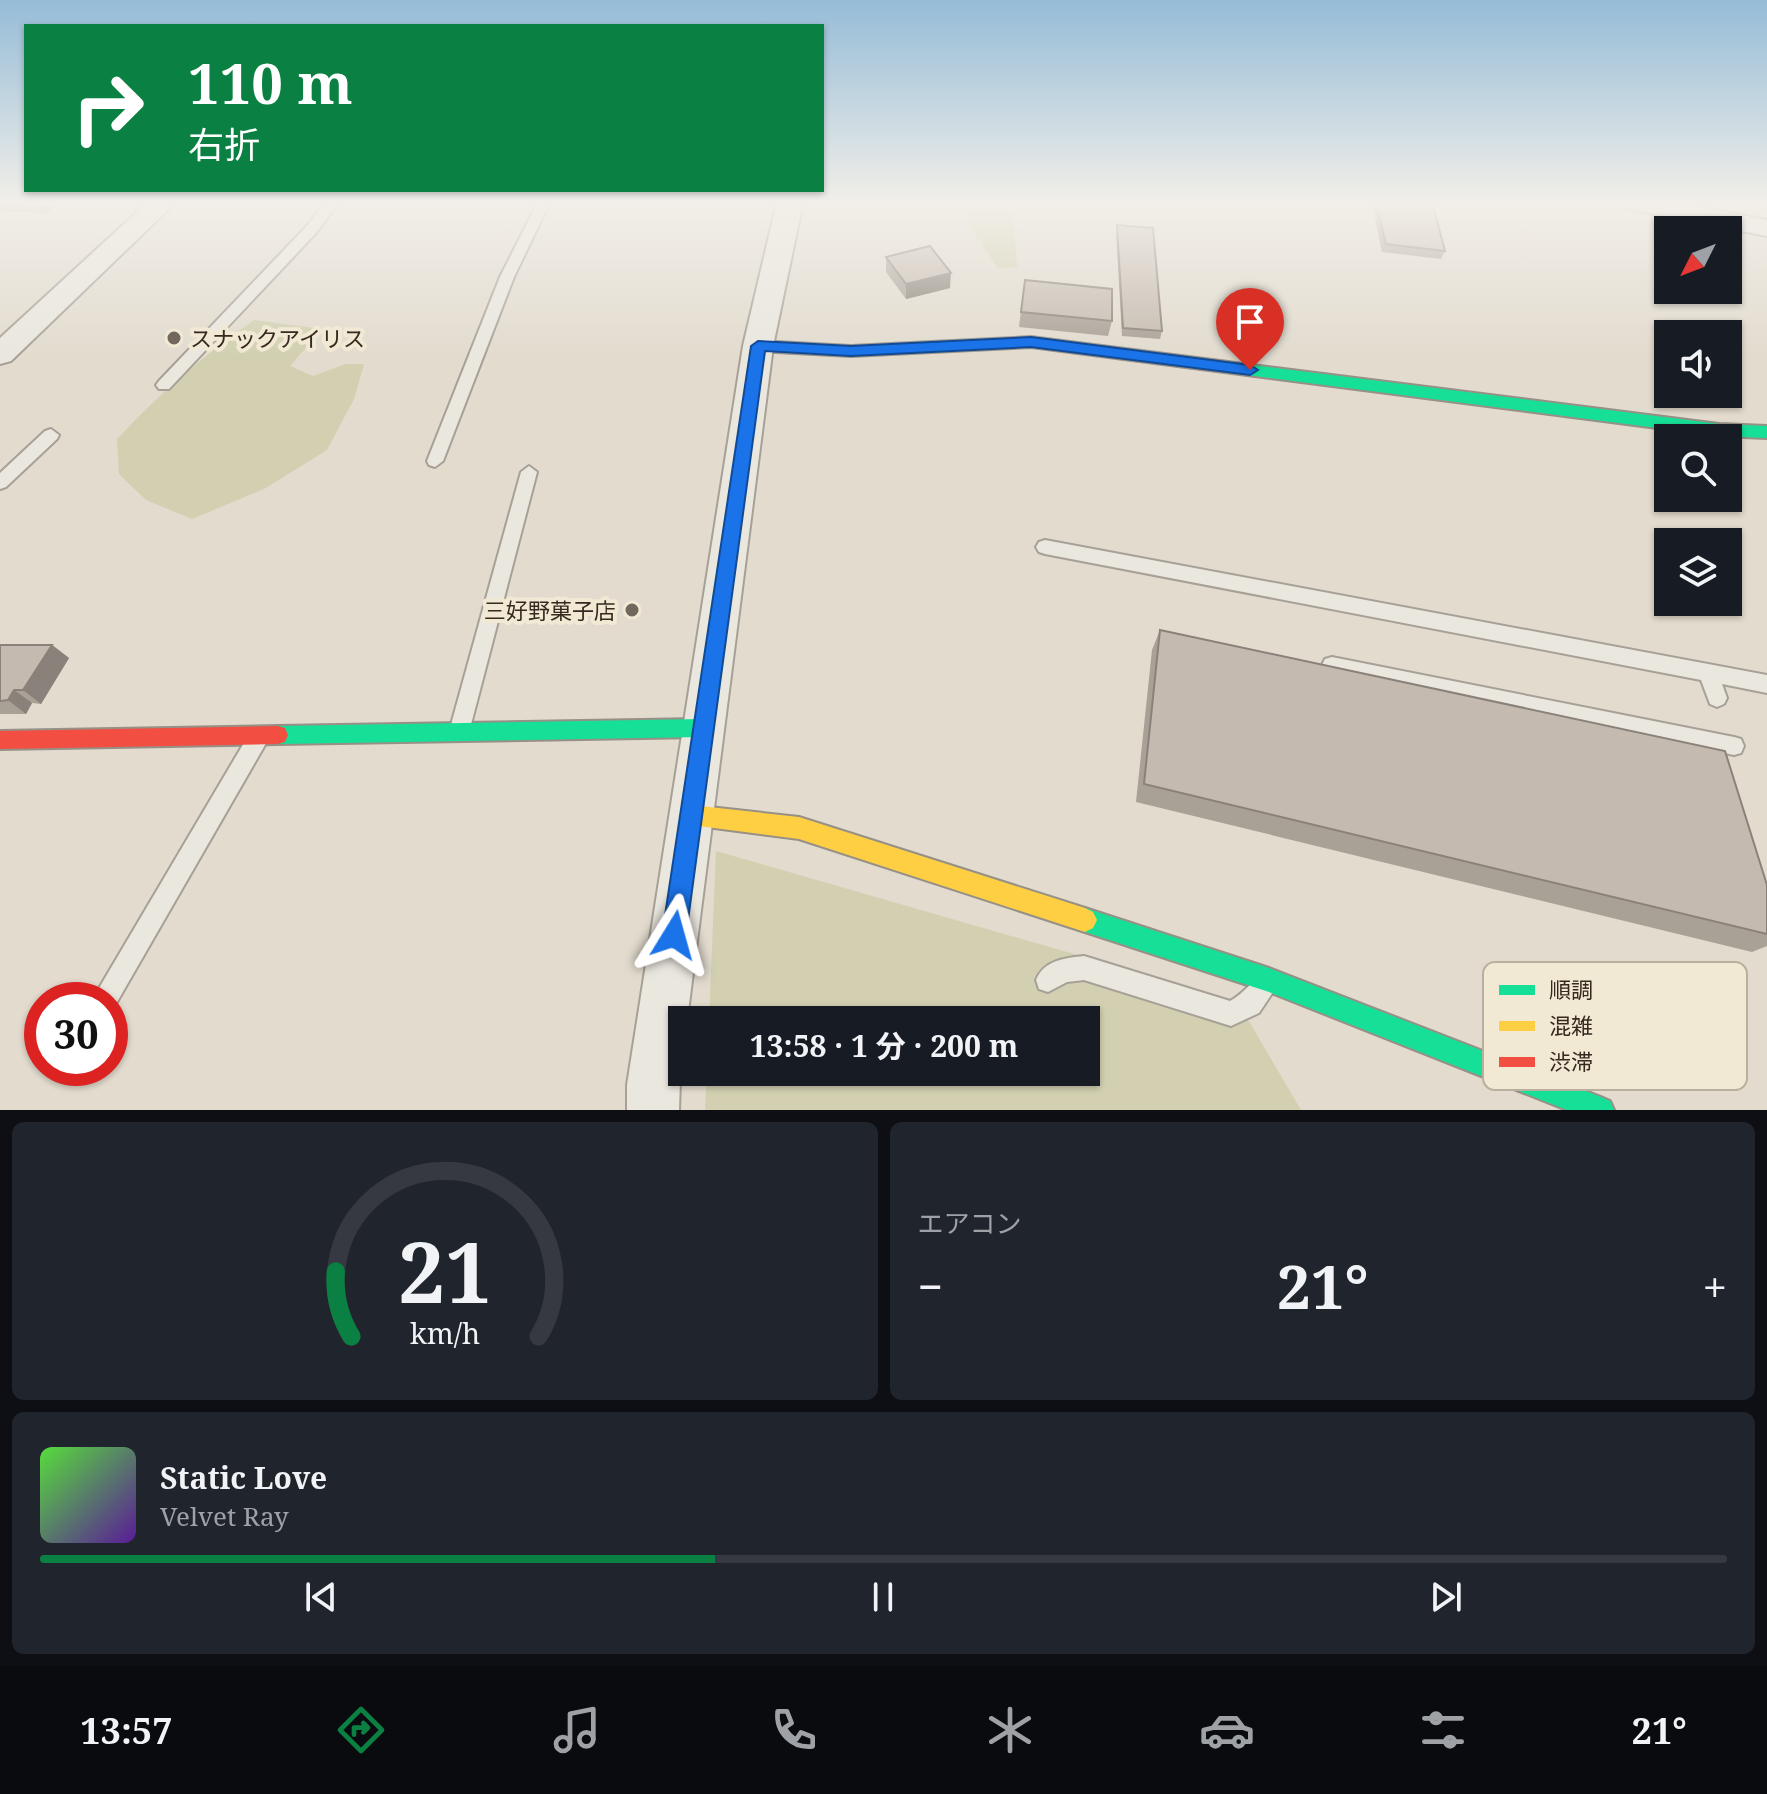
<!DOCTYPE html>
<html lang="ja">
<meta charset="utf-8">
<style>
body{margin:0;font-family:"Noto Serif","Noto Sans JP",serif;background:#20242c;color:#f1f3f6;height:100vh;display:flex;flex-direction:column;font-size:30px;white-space:nowrap}
*{box-sizing:border-box;margin:0}
p{font-size:26px;color:#9ea1a6}
.icon{flex:none;width:44px;height:44px;fill:none;stroke:currentColor;stroke-width:2;stroke-linecap:round;stroke-linejoin:round}
.map{position:relative;height:1110px;overflow:hidden}
.details{display:flex;flex-direction:column;gap:12px;padding:12px;background:#0d0f14;flex:1}
.details>*{flex:none}
.top-card{position:absolute;left:24px;top:24px;width:800px;height:168px;border-radius:0px;box-shadow:0 2px 6px #0004;background:#0b8043;color:#fff;overflow:hidden}
.needle{width:52px;rotate:228deg}
.buttons{position:absolute;left:1654px;top:216px;display:grid;gap:16px}
.buttons a{display:grid;place-items:center;width:88px;height:88px;border-radius:0px;background:#171b24;box-shadow:0 2px 6px #0004;font-size:40px}
.speed{position:absolute;left:24px;top:982px;display:flex;gap:16px;font-size:40px;font-weight:700;text-align:center}
.speed>*{display:grid;place-content:center;width:104px;height:104px;border-radius:50%;background:#171b24;box-shadow:0 2px 6px #0004;line-height:1}
.speed .limit{border:12px solid #d22;background:#fff;color:#111}
.pin{position:absolute;display:grid;place-items:center;width:68px;height:68px;color:#fff;margin:-82px -34px;border-radius:50% 50% 50% 0;rotate:-45deg;box-shadow:0 0 8px #0007}
.pin .icon{rotate:45deg}
.me{position:absolute;width:88px;margin:-44px;rotate:8deg;stroke-linejoin:round;filter:drop-shadow(0 0 6px #0008)}
.turn{display:flex;align-items:center;gap:28px;height:168px;padding:0 32px;font-size:36px}
.turn .icon{width:104px;height:104px;stroke-width:2.5}
.turn b{display:block;font-size:56px;line-height:68px}
.big{font-size:60px;font-weight:700;line-height:1.1}
.details .tile{flex:1;display:flex;flex-direction:column;justify-content:center;gap:12px;min-width:0;padding:0 28px;border-radius:12px;background:#20242c}
.details .dial{align-items:center;gap:0}
.dial svg{height:208px;overflow:visible;fill:none;stroke:#363941;stroke-width:7;stroke-linecap:round;text-anchor:middle}
.dial text{fill:#f1f3f6;stroke:none}
.song{display:flex;align-items:center;gap:24px}
.cover{width:96px;height:96px;border-radius:12px;background:linear-gradient(135deg,hsl(110 70% 55%),hsl(270 70% 35%))}
.played{height:8px;border-radius:4px;background:linear-gradient(90deg,#0b8043 40%,#363941 40%)}
.keys{display:flex;justify-content:space-around;direction:ltr}
.heat{display:flex;justify-content:space-between;align-items:center;font-size:44px;direction:ltr}
.details .tiles{flex:1;display:grid;gap:12px;grid-template-columns:1fr 1fr}
.tile:last-child{grid-column:span 2}
.trip{position:absolute;left:668px;top:1006px;width:432px;height:80px;border-radius:0px;background:#171b24;box-shadow:0 2px 6px #0004;font-weight:700;line-height:80px;text-align:center}
.menu{display:flex;height:128px;justify-content:space-around;align-items:center;background:#090b0e;color:#9ea1a6}
.menu .icon{width:56px;height:56px}
.menu .selected{color:#0b8043}
.menu b{font-size:36px;color:#f1f3f6}
.map>svg:first-child{display:block}
</style>
<div class="map">
<svg width="1767" height="1110" viewBox="0 0 1767 1110">
<rect width="100%" height="100%" fill="#e2dbce"/>
<!-- green -->
<g fill="#d2d0b1">
<path d="M965 202H999L1014 218 1017 267 998 268 971 229Z"/>
<path d="M254 320 322 329 290 366 313 376 346 364H364L354 399 327 450 264 489 192 519 146 500 119 474 117 439C159 394 203 356 254 320Z"/>
<path d="M716 851 1237 1001 1301 1110H705L707 1072H1086V1020H709Z"/>
</g>
<g fill="none" stroke-linecap="round" stroke-linejoin="round">
<!-- lane casing -->
<g stroke="#a7a097" stroke-width="4">
<g id="lane">
<path d="M326 202H339L315 234 169 389H159L156 385 159 381 305 228Z"/>
<path d="M538 202H550L514 277 443 461 435 467 429 465 427 461 500 277Z"/>
<path d="M51 429 59 435 57 439 6 487 0 489V473L45 431Z"/>
<path d="M529 466 537 472 469 732 466 739 459 741 452 739 449 732 521 472Z"/>
<path d="M1045 540 1767 675V693L1722 684 1727 698 1724 704 1717 707 1710 704 1701 680 1045 554 1039 552 1036 547 1039 542Z"/>
<path d="M1332 657 1734 737 1741 739 1744 746 1741 753 1734 755 1332 673 1325 671 1322 665 1325 659Z"/>
<path d="M258 729 265 731 268 738 265 745 113 1009 110 1010V1000H92L251 731Z"/>
<path d="M1084 956 1230 1001C1244 994 1251 980 1265 974L1274 977 1277 986 1259 1013 1231 1026 1084 980 1067 982 1048 992 1039 989 1036 980C1044 960 1065 958 1084 956Z"/>
</g>
</g>
<!-- street casing -->
<g stroke="#a7a097" stroke-width="4">
<g id="street">
<path d="M148 202H176L11 361 0 364V338Z"/>
<path d="M777 202H803L773 346 687 1020H682L679 1110H627V1085L743 346Z"/>
<path d="M1621 202H1673L1767 220V236L1634 210 1625 207Z"/>
</g>
</g>
<!-- fast casing -->
<g stroke="#979086" stroke-width="4">
<g id="fast">
<path d="M1031 337 1719 424 1767 426V438L1719 436 1031 347 851 356 758 351 751 346 758 341 851 346Z"/>
<path d="M701 719 708 722 711 728 708 734 701 737 278 744 271 742 268 735 271 728 278 726Z"/>
<path d="M1085 908 1269 968 1601 1097 1610 1101 1614 1110H1567L1269 992 1085 932 1077 928 1073 920 1077 912Z"/>
</g>
</g>
<!-- slow casing -->
<g stroke="#979086" stroke-width="4">
<path id="slow" d="M691 805 799 817 1085 908 1093 912 1097 920 1093 928 1085 932 799 839 691 825 683 822 680 815 683 808Z"/>
</g>
<!-- jam casing -->
<g stroke="#979086" stroke-width="4">
<path id="jam" d="M278 726 285 728 288 735 285 742 278 744 0 749V731Z"/>
</g>
<!-- lane -->
<use href="#lane" fill="#eae7df" fill-rule="evenodd"/>
<!-- street -->
<use href="#street" fill="#eae7df" fill-rule="evenodd"/>
<!-- fast -->
<use href="#fast" fill="#16e098" fill-rule="evenodd"/>
<!-- slow -->
<use href="#slow" fill="#ffcf43" fill-rule="evenodd"/>
<!-- jam -->
<use href="#jam" fill="#f24e42" fill-rule="evenodd"/>
</g>
<!-- wall -->
<g fill="#a9a096">
<path d="M0 202H58L46 213 0 211Z"/>
<path d="M742 202H774V203Z"/>
<path d="M1368 202H1432L1445 251 1441 259 1382 252 1372 203Z"/>
<path d="M1117 225 1162 331 1160 339 1122 336 1116 233Z"/>
<path d="M886 257 950 288 906 299 886 272Z"/>
<path d="M1025 280 1112 321 1108 336 1019 327Z"/>
<path d="M1160 630 1767 885V946L1752 952 1136 802 1152 650Z"/>
<path d="M0 645H52L69 658 41 704 32 703 26 714H0Z"/>
</g>
<!-- shaded-wall -->
<g fill="#8a827a">
<path d="M38 202H58L46 213Z"/>
<path d="M951 273 950 288 906 299V284Z"/>
<path d="M52 645 69 658 41 704 23 690Z"/>
<path d="M14 690 32 703 26 714 8 700Z"/>
</g>
<!-- building -->
<g fill="#c5baaf" stroke="#8a827a" stroke-width="2">
<path d="M1376 202H1432L1445 251 1386 244Z"/>
<path d="M1117 225 1153 228 1162 331 1123 328Z"/>
<path d="M930 246 951 273 906 284 886 257Z"/>
<path d="M1025 280 1112 289V321L1021 312Z"/>
<path d="M1160 630 1725 751 1767 885V934L1144 784Z"/>
<path d="M0 645H52L23 690H14L8 700 0 701Z"/>
</g>
<!-- sky -->
<linearGradient id="sky" x2="0" y2="1"><stop stop-color="#95bcd7"/><stop offset="0.57" stop-color="#f2efe9"/><stop offset="1" stop-color="#f2efe9" stop-opacity="0"/></linearGradient>
<rect width="1767" height="357" fill="url(#sky)"/>
<!-- route -->
<path fill="#1a73e8" stroke="#114b97" stroke-width="2" d="M1031 337 1250 365 1258 370 1250 375 1031 347 851 356 765 351 686 935 683 943 674 947 666 943 662 935 751 346 758 341 851 346Z"/>
<!-- markers -->
<g fill="#72675d" stroke="#f2e9d4" stroke-width="3">
<circle cx="174" cy="338" r="8"/>
<circle cx="632" cy="610" r="8"/>
</g>
<g text-anchor="middle" dominant-baseline="central" stroke-width="8" stroke-linejoin="round" paint-order="stroke">
<!-- poi labels -->
<g font-size="22" fill="#352920" stroke="#f2e9d4" text-anchor="start">
<text x="190" y="338">スナックアイリス</text>
<text x="616" y="610" text-anchor="end">三好野菓子店</text>
</g>
</g>
<!-- legend -->
<rect x="1483" y="962" width="264" height="128" rx="12" fill="#f2e9d4" stroke="#b9af9e" stroke-width="2"/>
<rect x="1499" y="985" width="36" height="10" fill="#16e098"/>
<rect x="1499" y="1021" width="36" height="10" fill="#ffcf43"/>
<rect x="1499" y="1057" width="36" height="10" fill="#f24e42"/>
<g font-size="22" fill="#352920">
<text x="1549" y="998">順調</text>
<text x="1549" y="1034">混雑</text>
<text x="1549" y="1070">渋滞</text>
</g>
</svg>
<div class="buttons">
<a><svg class="needle" viewBox="-14 -14 28 28"><path d="M0-13l5 13h-10z" fill="#e53935"/><path d="M0 13l5-13h-10z" fill="#9ea1a6"/></svg></a>
<a><svg class="icon" aria-label="sound" viewBox="0 0 24 24"><path d="M4 9h4l5-4v14l-5-4H4zM17 9q2 3 0 6"/></svg></a>
<a><svg class="icon" aria-label="search" viewBox="0 0 24 24"><circle cx="10" cy="10" r="6"/><path d="M15 15l6 6"/></svg></a>
<a><svg class="icon" aria-label="layers" viewBox="0 0 24 24"><path d="M12 4l9 5-9 5-9-5zM3 14l9 5 9-5"/></svg></a>
</div>
<div class="speed"><div class="limit">30</div></div>
<div class="pin" style="left:1250px;top:370px;background:#d93025"><svg class="icon" aria-label="arrive" viewBox="0 0 24 24"><path d="M6 21V4h12l-3 4 3 4H6"/></svg></div>
<svg class="me" style="left:674px;top:935px" viewBox="-20 -20 40 40"><path d="M0-17L14 15 0 8-14 15z" fill="#1a73e8" stroke="#fff" stroke-width="4"/></svg>
<div class="trip">13:58 · 1 分 · 200 m</div>
<div class="top-card">
<div class="turn"><svg class="icon" aria-label="right" viewBox="0 0 24 24"><path d="M7 20v-9h11M14 6l5 5-5 5"/></svg><div><b>110 m</b>右折</div></div>
</div>
</div>
<section class="details">
<div class="tiles">
<div class="tile dial"><svg viewBox="0 0 100 80">
<path d="M14 69A42 42 0 1 1 86 69"/>
<path d="M14 69A42 42 0 0 1 8 44" stroke="#0b8043"/>
<text x="50" y="56" font-size="32" font-weight="700">21</text>
<text x="50" y="72" font-size="11">km/h</text>
</svg></div>
<div class="tile"><p>エアコン</p>
<div class="heat"><a>−</a><b class="big">21°</b><a>+</a></div>
</div>
<div class="tile">
<div class="song"><i class="cover"></i><div><b>Static Love</b><p>Velvet Ray</p></div></div>
<div class="played"></div>
<div class="keys"><svg class="icon" aria-label="previous" viewBox="0 0 24 24"><path d="M18 5L8 12l10 7zM5 5v14"/></svg><svg class="icon" aria-label="pause" viewBox="0 0 24 24"><path d="M8 5v14M16 5v14"/></svg><svg class="icon" aria-label="next" viewBox="0 0 24 24"><path d="M6 5l10 7-10 7zM19 5v14"/></svg></div>
</div>
</div>
</section>
<nav class="menu">
<b>13:57</b>
<svg class="icon selected" aria-label="directions" viewBox="0 0 24 24"><path d="M12 3l9 9-9 9-9-9zM9 14v-3h6M13 9l2 2-2 2"/></svg>
<svg class="icon" aria-label="music" viewBox="0 0 24 24"><path d="M9 18V5l10-2v13"/><circle cx="6" cy="18" r="3"/><circle cx="16" cy="16" r="3"/></svg>
<svg class="icon" aria-label="phone" viewBox="0 0 24 24"><path d="M5 4h4l2 5-3 2q2 4 5 5l2-3 5 2v4C11 20 4 13 5 4z"/></svg>
<svg class="icon" aria-label="climate" viewBox="0 0 24 24"><path d="M12 3v18M4 7l16 10M4 17L20 7"/></svg>
<svg class="icon" aria-label="car" viewBox="0 0 24 24"><path d="M5 17H2v-5l4-1 3-4h7l3 4 3 1v5h-3M9 17h6M6 11h13"/><circle cx="7" cy="17" r="2"/><circle cx="17" cy="17" r="2"/></svg>
<svg class="icon" aria-label="filters" viewBox="0 0 24 24"><path d="M4 7h16M4 17h16"/><circle cx="9" cy="7" r="2"/><circle cx="15" cy="17" r="2"/></svg>
<b>21°</b>
</nav>
